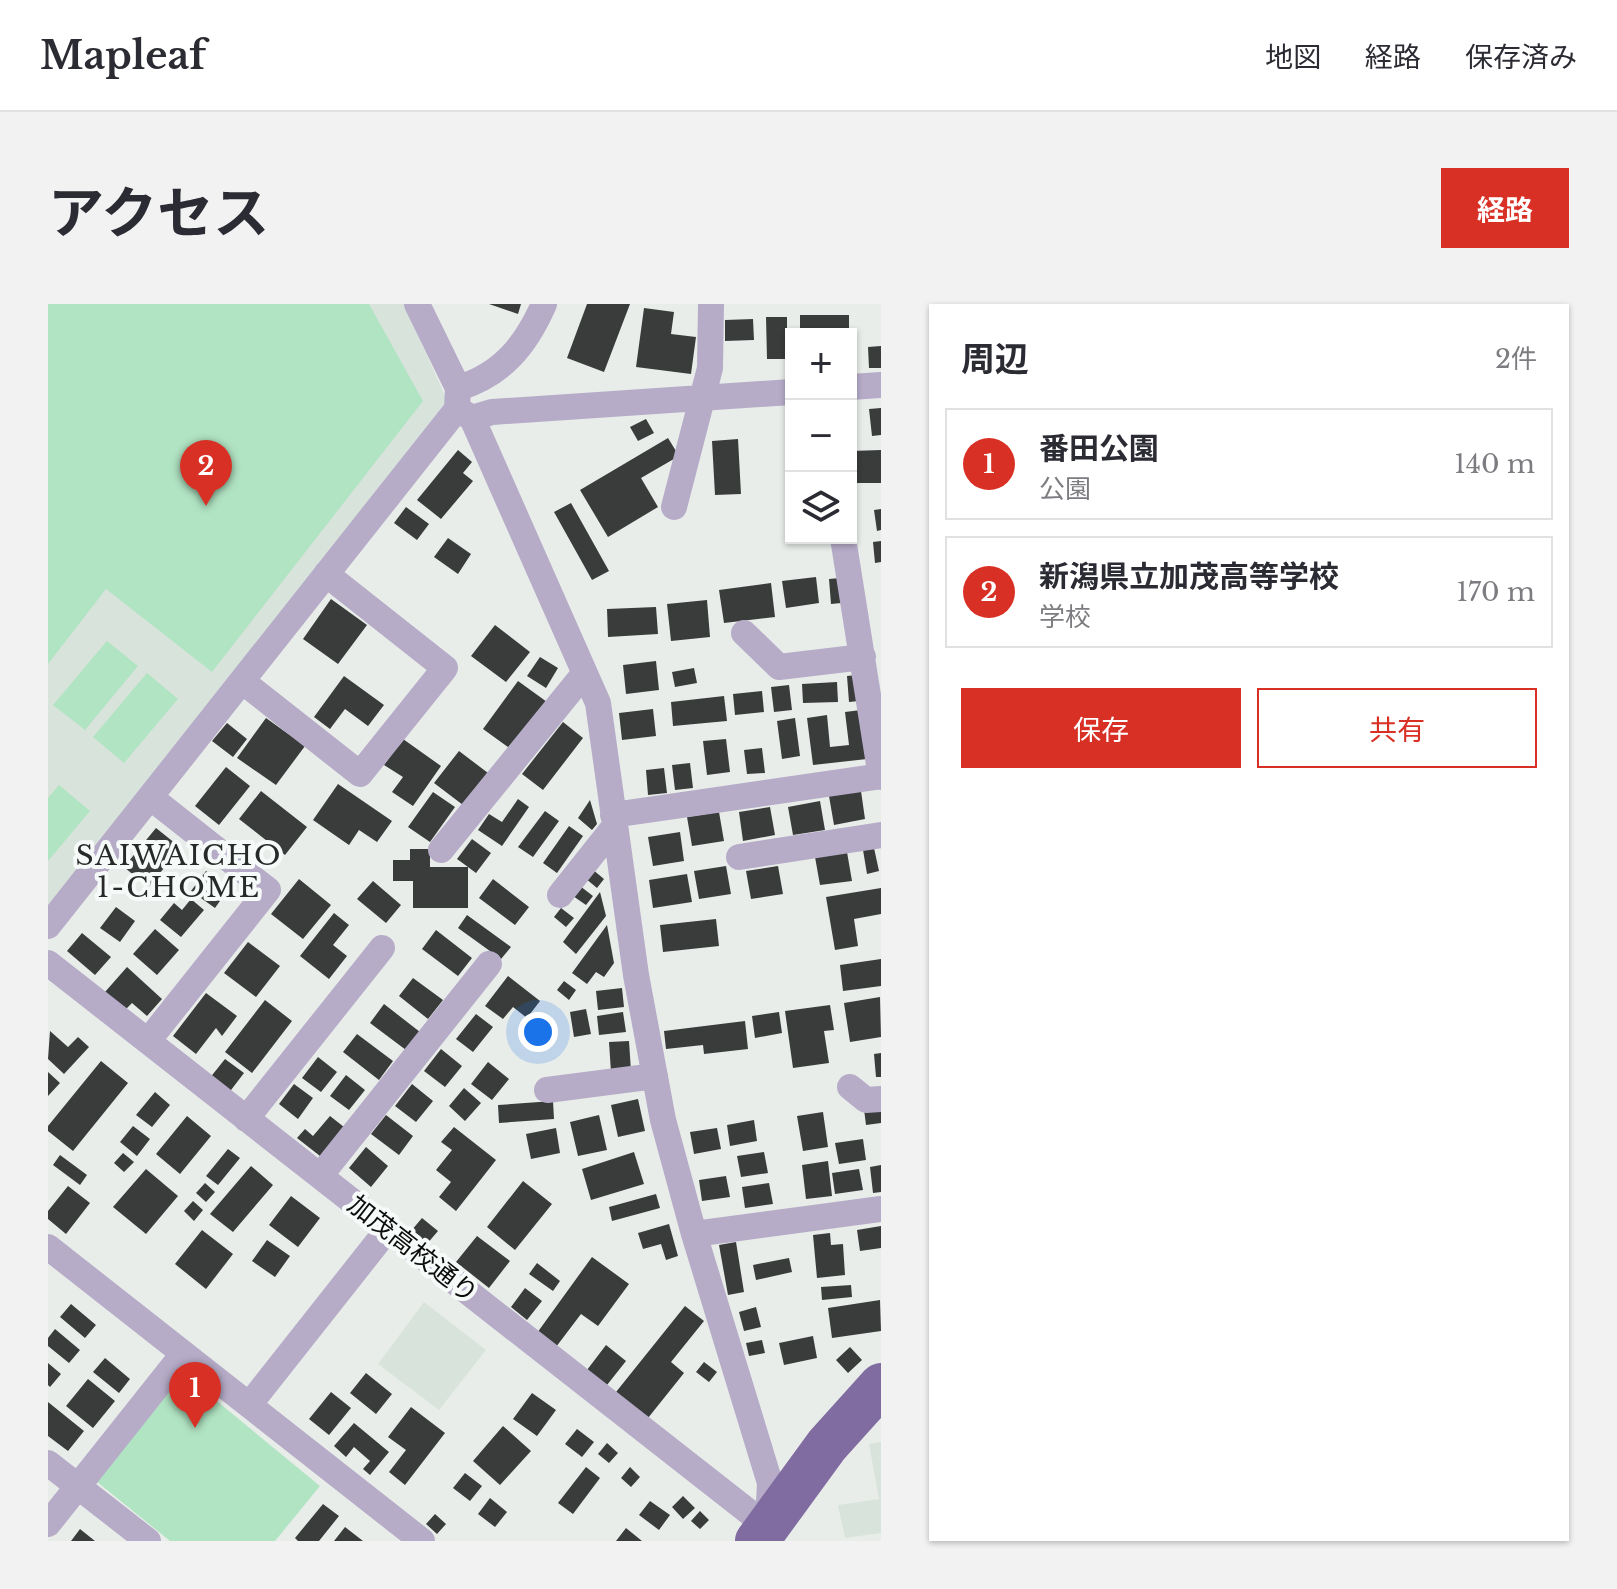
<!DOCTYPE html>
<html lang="ja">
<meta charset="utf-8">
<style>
body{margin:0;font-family:"Libre Baskerville","Noto Sans JP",serif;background:#f2f2f3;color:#2b2b33}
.controls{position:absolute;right:24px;top:24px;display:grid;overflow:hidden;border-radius:0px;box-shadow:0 2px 6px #0004}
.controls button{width:72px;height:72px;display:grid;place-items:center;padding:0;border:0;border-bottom:2px solid #e1e1e2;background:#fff;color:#2b2b33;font:40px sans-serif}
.you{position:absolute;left:490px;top:728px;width:28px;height:28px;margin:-20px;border:6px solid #fff;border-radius:50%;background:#1a73e8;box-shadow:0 0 0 12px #1a73e833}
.badge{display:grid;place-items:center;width:52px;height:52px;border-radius:50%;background:#d93025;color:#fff;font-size:26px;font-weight:700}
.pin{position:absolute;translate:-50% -66px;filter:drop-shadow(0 2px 4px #0008)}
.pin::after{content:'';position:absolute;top:42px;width:28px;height:24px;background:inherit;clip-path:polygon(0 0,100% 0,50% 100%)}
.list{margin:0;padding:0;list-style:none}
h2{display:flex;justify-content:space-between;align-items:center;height:104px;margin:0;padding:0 32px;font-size:34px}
h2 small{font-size:26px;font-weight:400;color:#7c7c81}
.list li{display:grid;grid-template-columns:52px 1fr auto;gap:24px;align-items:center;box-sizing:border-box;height:112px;margin:0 16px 16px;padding:0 16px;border:2px solid #e1e1e2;border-radius:0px}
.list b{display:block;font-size:30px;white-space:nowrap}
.list p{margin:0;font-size:26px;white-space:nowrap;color:#7c7c81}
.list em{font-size:26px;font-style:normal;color:#7c7c81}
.actions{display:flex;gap:16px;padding:24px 32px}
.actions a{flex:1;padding:18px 0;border:2px solid #d93025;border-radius:0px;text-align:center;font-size:28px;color:#d93025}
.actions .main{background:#d93025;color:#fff}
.icon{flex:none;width:44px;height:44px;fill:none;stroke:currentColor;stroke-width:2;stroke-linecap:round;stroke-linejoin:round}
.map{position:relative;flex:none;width:833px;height:1237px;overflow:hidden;border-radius:0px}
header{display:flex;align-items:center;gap:48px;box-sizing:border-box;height:112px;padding:0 40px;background:#fff;border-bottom:2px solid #e1e1e2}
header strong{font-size:38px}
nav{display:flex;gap:44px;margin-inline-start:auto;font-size:28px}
.intro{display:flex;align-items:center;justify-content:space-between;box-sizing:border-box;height:192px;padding:0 48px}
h1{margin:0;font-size:56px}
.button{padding:20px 36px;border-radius:0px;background:#d93025;color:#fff;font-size:28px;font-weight:700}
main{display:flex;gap:48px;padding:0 48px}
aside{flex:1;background:#fff;border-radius:0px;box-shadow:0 2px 6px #0004}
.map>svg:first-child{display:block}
.built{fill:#d8e3db}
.green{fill:#b1e4c3}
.building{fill:#393c3a}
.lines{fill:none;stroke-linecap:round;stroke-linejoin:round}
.minor{stroke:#b6acc8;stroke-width:26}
.trunk{stroke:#806ca1;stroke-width:44}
.labels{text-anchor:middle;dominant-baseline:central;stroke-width:8;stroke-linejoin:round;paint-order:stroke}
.street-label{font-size:26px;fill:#0b0c0b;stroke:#f6faf8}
.neighbourhood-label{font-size:28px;letter-spacing:2px;fill:#272a28;stroke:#f6faf8}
</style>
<header>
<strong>Mapleaf</strong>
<nav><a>地図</a><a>経路</a><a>保存済み</a></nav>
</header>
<div class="intro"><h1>アクセス</h1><a class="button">経路</a></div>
<main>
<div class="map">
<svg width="833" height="1237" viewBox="0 0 833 1237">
<rect width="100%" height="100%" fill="#e9edea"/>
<path class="built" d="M0,0H356L399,96L0,606Z
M376,998L438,1046L391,1106L330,1060Z
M833,1138V1229L797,1234L790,1201L831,1195L821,1140Z"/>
<path class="green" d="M0,0H321L375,97L164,368L58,285L0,360Z
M59,337L90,362L37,426L5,401Z
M99,369L130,395L76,459L45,433Z
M11,481L42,507L0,557V494Z
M136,1070L272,1182L227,1237H122L48,1177Z"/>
<path class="building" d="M441,0H473L470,10Z
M539,0H582L556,68L519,54Z
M596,4L626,8L623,30L648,33L643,70L588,63Z
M752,11H801V30H752Z
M718,13H739V55H719Z
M705,15L706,36L677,37V16Z
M833,42V64H821L820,43Z
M833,104V131L824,132L821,105Z
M598,115L606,129L590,137L582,123Z
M620,134L631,152L593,174L610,203L560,233L532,186Z
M690,135L693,190L667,191L664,137Z
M410,146L424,158L415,169L425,177L393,215L369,196Z
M833,146V179H803V147Z
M523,199L561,267L544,276L506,208Z
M358,203L381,220L369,236L346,219Z
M833,205V226L829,227L826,206Z
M400,234L423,250L410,270L386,253Z
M833,237V258L827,259L825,238Z
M768,273L771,299L738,304L734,277Z
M792,274L793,299L783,300L781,275Z
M723,279L727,313L676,319L671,286Z
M283,295L319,321L290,360L255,335Z
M659,296L662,333L623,337L619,300Z
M608,303L610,330L560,333L559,305Z
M447,321L482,348L458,378L423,352Z
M492,353L510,364L498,384L479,372Z
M608,357L611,386L578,390L575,361Z
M646,364L649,379L627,383L624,368Z
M809,371L811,397L801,398L799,372Z
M296,372L336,401L320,422L297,405L282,425L266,413Z
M470,377L499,398L464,446L435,425Z
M789,378L790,398L755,399L754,380Z
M741,381L744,406L726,408L723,383Z
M714,387L716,408L687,411L685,390Z
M676,392L679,417L625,422L623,398Z
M605,405L608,432L574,436L571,409Z
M813,406L819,455L765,461L759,414L779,411L782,443L801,441L797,408Z
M218,414L257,442L228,481L189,454Z
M747,414L752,452L734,455L729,417Z
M515,418L535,434L495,486L474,470Z
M179,419L199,435L185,453L164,437Z
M355,435L393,462L365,502L344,488L355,473L336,461Z
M678,435L682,468L659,471L655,437Z
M714,444L717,469L699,470L696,446Z
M411,447L440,469L415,501L386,479Z
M642,459L645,484L627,486L624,461Z
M178,463L202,482L171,521L147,502Z
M616,464L619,489L600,491L598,466Z
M290,480L344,517L329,538L311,526L301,541L265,516Z
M213,487L259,523L237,551L191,515Z
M813,487L817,515L786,521L781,492Z
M385,488L407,503L382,538L360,523Z
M470,495L481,503L454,542L430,526L441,510L454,518Z
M542,496L549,520L544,526L530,514Z
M772,497L777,526L745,531L740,503Z
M722,503L727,531L695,537L691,508Z
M497,507L511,517L485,553L470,543Z
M671,508L676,537L644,542L639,513Z
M521,522L535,532L509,569L495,559Z
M108,524L133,544L100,583L76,563Z
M632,528L636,557L605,562L600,533Z
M424,535L443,549L428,569L420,563V604H365V577H345V556H362V545H382V563H420L409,555Z
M826,544L831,567L819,570L815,546Z
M799,548L804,577L772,581L767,553Z
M678,562L683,590L651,595L646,567Z
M730,562L735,590L703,595L698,567Z
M544,565L556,575L549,584L537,574Z
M158,567L181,584L167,604L143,587Z
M639,570L644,598L605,604L601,576Z
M251,575L283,601L255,635L223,610Z
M445,575L481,603L467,621L431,594Z
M325,577L353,601L338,619L309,595Z
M532,582L545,592L538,601L525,592Z
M833,584V610L806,615L810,642L787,646L778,593Z
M552,588L558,612L528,650L515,638Z
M143,595L156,606L133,633L112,616L126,599L134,606Z
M68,603L87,617L72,638L52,624Z
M513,604L526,614L518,623L506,613Z
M286,609L301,621L285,641L299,652L281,675L252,652Z
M419,611L463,643L453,655L410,624Z
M668,615L671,642L615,648L612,621Z
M559,621L566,659L556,673L548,668L539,680L524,669Z
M107,625L131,646L109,671L85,650Z
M388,626L424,654L410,672L374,645Z
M34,629L63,653L47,671L19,647Z
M200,638L232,662L208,693L176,669Z
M833,655V682L795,687L792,661Z
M79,663L114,695L99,712L84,699L77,706L57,688Z
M460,672L492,697L479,714L465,703L455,715L437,702Z
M365,674L395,696L380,715L351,692Z
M516,677L528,686L521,696L509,686Z
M574,684L576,703L550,706L548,687Z
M158,689L189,712L174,732L168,724L148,750L125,732Z
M832,693L833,733L802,738L796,699Z
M217,696L244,717L204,769L177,748Z
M336,700L372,728L358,746L322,719Z
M782,701L786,726L776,727L781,759L745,764L737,707Z
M538,705L543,730L526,733L522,708Z
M575,708L578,728L551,731L549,712Z
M731,708L734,729L707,734L704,712Z
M428,710L445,723L425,748L408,735Z
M697,717L700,745L656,750L655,741L618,745L616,727Z
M2,727L20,743L30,733L41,743L16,770L0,755Z
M309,730L345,757L331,776L295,748Z
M581,737L583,767L563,768L561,738Z
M393,745L414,762L397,783L376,767Z
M833,749V773H828L826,750Z
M270,753L289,768L273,788L254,774Z
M177,755L196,769L180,790L161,775Z
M53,757L80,779L25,847L0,827V822Z
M440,758L461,775L444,796L423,780Z
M0,768L12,779L0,792Z
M298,771L317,786L301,806L282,792Z
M246,780L265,794L250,815L231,800Z
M364,780L385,797L368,818L347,802Z
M416,784L433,799L417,817L401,802Z
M107,788L122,801L104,823L88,811Z
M590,795L597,827L570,833L563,801Z
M505,797L506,815L451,819L450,801Z
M833,803V819L818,821L816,805Z
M775,808L780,843L755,847L749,812Z
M338,811L365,832L351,851L323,830Z
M551,811L559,846L530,852L522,818Z
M139,812L163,832L132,870L108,850Z
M282,812L296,823L272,852L249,834L257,825L265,832Z
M706,816L709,837L682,842L679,821Z
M85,822L102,835L89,852L72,838Z
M406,823L448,856L408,907L391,893L403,878L388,866L404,846L393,838Z
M508,824L512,849L483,855L478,830Z
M669,824L673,845L646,850L642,828Z
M815,835L818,856L791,860L787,839Z
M318,843L340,862L323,883L301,864Z
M180,845L192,854L170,881L158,872Z
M586,848L596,880L543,896L534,865Z
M716,848L720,869L693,873L689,852Z
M75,849L86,858L76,868L66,859Z
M12,851L39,871L32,881L5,861Z
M780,857L784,892L758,895L754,861Z
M833,861V888L825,889L822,863Z
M203,862L225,881L185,928L162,910Z
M98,865L130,892L98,930L65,903Z
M811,865L815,886L787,890L784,869Z
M678,872L682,893L654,897L651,876Z
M475,877L504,900L467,946L439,923Z
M157,879L167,888L158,898L148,889Z
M721,879L725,900L697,904L694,883Z
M20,882L42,899L18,930L0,915V907Z
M608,890L612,904L564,917L561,903Z
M243,892L272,914L250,943L221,921Z
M145,897L155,906L146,917L136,907Z
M374,914L390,927L378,941L363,927Z
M621,920L630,952L618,956L613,940L595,945L590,929Z
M833,922V944L812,947L809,926Z
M154,926L185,950L158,985L127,960Z
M782,929L783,941L795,940L797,971L769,974L765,931Z
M429,932L462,957L441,984L408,958Z
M219,936L242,952L227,973L204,957Z
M688,938L696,988L680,991L671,941Z
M544,953L581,980L550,1022L533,1010L508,1043L489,1029Z
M741,954L744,968L708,976L705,961Z
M489,959L512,977L505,987L481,970Z
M803,981L804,993L774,996L773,983Z
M477,984L494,997L479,1016L463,1003Z
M832,996L833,1027L784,1034L780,1004Z
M23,1000L48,1021L37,1034L12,1013Z
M637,1002L656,1017L623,1058L636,1069L600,1114L568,1088Z
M708,1003L713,1023L696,1027L691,1008Z
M7,1025L32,1046L21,1059L0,1042V1034Z
M765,1032L769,1054L736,1061L731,1039Z
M714,1036L717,1049L701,1052L698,1039Z
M558,1041L578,1057L559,1081L539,1066Z
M802,1043L814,1056L800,1069L788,1056Z
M57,1054L82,1075L71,1089L45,1068Z
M656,1058L669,1068L661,1078L648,1068Z
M0,1059L13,1070L2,1083L0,1081Z
M318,1069L344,1090L328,1110L302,1089Z
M40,1075L67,1097L45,1124L18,1102Z
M283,1088L303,1104L281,1131L261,1115Z
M484,1089L508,1106L489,1132L465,1115Z
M0,1098L36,1127L20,1147L0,1132Z
M363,1103L397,1129L357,1181L341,1168L358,1146L340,1133Z
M306,1119L341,1148L322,1171L315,1165L322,1157L306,1143L298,1153L286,1142Z
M455,1122L483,1147L452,1181L425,1157Z
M529,1125L546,1138L534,1153L517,1140Z
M559,1139L570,1149L561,1159L550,1150Z
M538,1163L552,1174L525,1210L510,1199Z
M582,1163L592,1173L583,1183L573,1174Z
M417,1169L434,1182L422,1197L405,1184Z
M635,1192L647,1204L635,1215L624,1203Z
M442,1194L459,1208L447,1223L430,1210Z
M602,1197L622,1211L611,1226L591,1211Z
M275,1200L291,1212L271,1237H250L247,1234Z
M652,1207L661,1216L652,1225L643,1217Z
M387,1210L398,1220L389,1230L378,1220Z
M297,1223L315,1237H286Z
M578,1224L594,1237H568Z
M32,1225L47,1237H23Z"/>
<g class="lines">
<path class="minor" d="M803,83L833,81
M410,84C454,71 478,41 496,0
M409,105L424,114L550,399L588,671L615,816L646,930L722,1179L720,1218
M424,114L444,108L743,88
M626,203L662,64L663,0
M795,234L833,473
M696,329L731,363L815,353
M194,377L312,470L397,364L278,270
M565,511L833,472
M393,546L536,370
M691,553L833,531
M512,591L566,523
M0,622L409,105L410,84L369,0
M0,659L720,1223
M100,737L220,586L102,493
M802,783L818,796L833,795
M499,786L607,772
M198,815L334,644
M272,872L441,660
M646,930L833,905
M0,943L374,1237
M201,1101L340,925
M0,1159L100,1237
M0,1220L135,1050"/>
<path class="trunk" d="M709,1237L779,1141L833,1081"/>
</g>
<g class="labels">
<g class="street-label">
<text transform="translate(365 945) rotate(38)">加茂高校通り</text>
</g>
<g class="neighbourhood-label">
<text x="131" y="551">SAIWAICHO<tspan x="131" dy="32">1-CHOME</tspan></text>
</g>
</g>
</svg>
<div class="controls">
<button>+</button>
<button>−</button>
<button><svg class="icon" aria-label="layers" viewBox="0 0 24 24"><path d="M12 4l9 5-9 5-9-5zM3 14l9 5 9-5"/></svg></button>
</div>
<div class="you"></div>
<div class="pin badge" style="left:147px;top:1124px">1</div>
<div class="pin badge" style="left:158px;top:202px">2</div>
</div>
<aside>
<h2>周辺<small>2件</small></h2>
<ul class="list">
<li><span class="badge">1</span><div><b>番田公園</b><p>公園</p></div><em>140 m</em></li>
<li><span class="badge">2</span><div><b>新潟県立加茂高等学校</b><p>学校</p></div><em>170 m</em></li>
</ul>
<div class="actions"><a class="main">保存</a><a>共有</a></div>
</aside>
</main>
